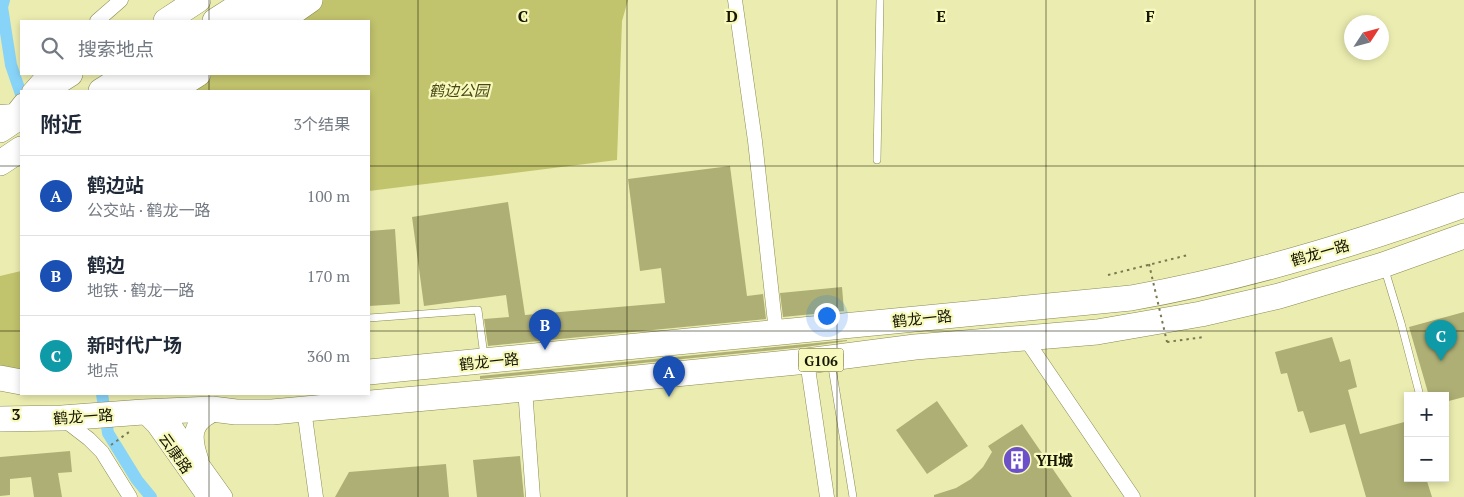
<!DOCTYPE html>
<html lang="zh">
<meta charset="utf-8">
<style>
body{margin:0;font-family:"PT Serif","Noto Sans SC",serif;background:#f6f6f7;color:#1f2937}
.controls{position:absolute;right:15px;bottom:15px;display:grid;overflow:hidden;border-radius:0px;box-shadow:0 2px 8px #0003}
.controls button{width:45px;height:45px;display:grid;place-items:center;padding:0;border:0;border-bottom:1px solid #e0e1e3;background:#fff;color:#1f2937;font:25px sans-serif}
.compass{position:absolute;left:1344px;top:15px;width:45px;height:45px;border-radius:50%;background:#fff;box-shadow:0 2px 8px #0003;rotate:54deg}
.you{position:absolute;left:826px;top:315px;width:18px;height:18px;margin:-12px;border:4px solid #fff;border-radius:50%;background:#1a73e8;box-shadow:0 0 0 8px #1a73e833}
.badge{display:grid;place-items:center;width:32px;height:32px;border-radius:50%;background:#6b50c9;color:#fff;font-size:16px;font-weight:700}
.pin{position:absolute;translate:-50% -41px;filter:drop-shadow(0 1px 2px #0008)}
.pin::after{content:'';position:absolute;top:26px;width:18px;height:15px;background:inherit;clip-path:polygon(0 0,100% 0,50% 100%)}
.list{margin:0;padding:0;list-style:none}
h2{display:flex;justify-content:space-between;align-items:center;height:65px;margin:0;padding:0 20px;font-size:21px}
h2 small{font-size:16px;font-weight:400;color:#747a83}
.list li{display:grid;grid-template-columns:32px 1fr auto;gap:15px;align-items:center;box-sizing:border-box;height:80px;padding:0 20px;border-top:1px solid #e0e1e3}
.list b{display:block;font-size:19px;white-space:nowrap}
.list p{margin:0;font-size:16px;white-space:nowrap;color:#747a83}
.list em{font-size:16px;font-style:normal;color:#747a83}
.icon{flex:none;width:28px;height:28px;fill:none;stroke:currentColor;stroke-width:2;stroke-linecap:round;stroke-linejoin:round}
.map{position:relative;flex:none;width:1464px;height:497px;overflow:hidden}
.search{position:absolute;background:#fff;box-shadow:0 2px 8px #0003;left:20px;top:20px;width:350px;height:55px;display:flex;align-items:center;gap:12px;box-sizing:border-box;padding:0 18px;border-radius:0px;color:#747a83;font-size:19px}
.panel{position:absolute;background:#fff;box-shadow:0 2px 8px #0003;left:20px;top:90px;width:350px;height:305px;border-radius:0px}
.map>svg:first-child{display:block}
.green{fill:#c2c36d}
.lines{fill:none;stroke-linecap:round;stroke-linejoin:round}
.canal{stroke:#88d4f8;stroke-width:12}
.building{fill:#aeaf75}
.lane-casing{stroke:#8a8a52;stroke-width:8}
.street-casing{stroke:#8a8a52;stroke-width:15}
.secondary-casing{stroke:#8a8a52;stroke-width:20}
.highway-casing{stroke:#8a8a52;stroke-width:26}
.path{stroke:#787851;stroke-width:2;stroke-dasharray:2.5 4;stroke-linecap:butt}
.lane{stroke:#fff;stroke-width:7}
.street{stroke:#fff;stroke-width:14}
.secondary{stroke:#fff;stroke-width:19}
.highway{stroke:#fff;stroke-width:25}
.path-bridge{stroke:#787851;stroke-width:2;stroke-dasharray:2.5 4;stroke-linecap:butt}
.grid{fill:none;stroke:#161601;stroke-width:1;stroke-opacity:0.55}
.labels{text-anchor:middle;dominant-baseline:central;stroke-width:4.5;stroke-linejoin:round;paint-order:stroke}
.shield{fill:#f8fabd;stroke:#5a5a39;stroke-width:1}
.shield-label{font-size:14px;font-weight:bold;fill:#161601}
.park-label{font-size:15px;font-style:italic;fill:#494814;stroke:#f8fabd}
.street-label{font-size:15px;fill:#161601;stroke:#f8fabd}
.poi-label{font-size:15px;font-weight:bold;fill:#161601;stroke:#f8fabd;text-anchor:start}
.grid-label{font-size:16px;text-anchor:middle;font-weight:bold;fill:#161601;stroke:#f8fabd;stroke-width:4.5;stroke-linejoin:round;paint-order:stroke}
</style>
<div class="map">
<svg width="1464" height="497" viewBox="0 0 1464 497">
<rect width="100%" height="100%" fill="#ebedb0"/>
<path class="green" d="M323,0H628L622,21L617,160L369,191V91H151L181,74H369V21H294Z
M21,271V387L0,389V276Z"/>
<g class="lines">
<path class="canal" d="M4,0L2,7L11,65L21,94
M102,394L108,433L137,480L151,497"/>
</g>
<path class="building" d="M730,166L747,296L763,294L766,319L488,346L484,319L509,317L506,295L424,306L412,217L508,202L525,315L665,303L661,268L640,271L628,179Z
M395,229L400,304L369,306V231Z
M842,287L844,311L783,317L780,293Z
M1464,312V397L1445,402V396H1429L1409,327Z
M1332,337L1340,362L1350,359L1357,387L1348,390L1360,434L1408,421V478H1426L1432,497H1366L1345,424L1310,433L1303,411L1298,412L1287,373L1281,374L1275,352Z
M847,340V341L805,347L480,379V376Z
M937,401L968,446L927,474L896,430Z
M1022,424L1072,497H934V495L956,488L971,479L983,467L992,452L988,446Z
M70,451L72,472L58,473L62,497H34L31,477L10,479V495L0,496V457Z
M520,456L524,497H477L473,460Z
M446,464L449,497H335L349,472Z"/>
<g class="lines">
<defs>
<path id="lane" d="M877,160L880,0
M1385,270L1401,323L1420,396
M369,318L478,310L484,356
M831,361L853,497"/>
<path id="street" d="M735,0L755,141L776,332
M97,21L121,0
M29,91L44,74
M0,112L13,111L21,101
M1025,338L1133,497
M807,361L827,497
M525,389L533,497
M304,409L316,497
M63,419L89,439L102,452L130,497"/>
<path id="secondary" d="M165,411L175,430L223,497
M143,412L156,425L207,497
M199,460C190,434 192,421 218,410"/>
<path id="highway" d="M166,21L198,0
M215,21L248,0
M248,21L278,0
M280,21L310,0
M43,91L70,74
M101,91L128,74
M131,91L163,74
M171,91L198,74
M0,130L21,116
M0,163L21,149
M369,372L1131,298C1245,278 1356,244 1464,205
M0,378L21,382
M0,419L62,418L143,412L212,409L236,412H272L525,389L807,361L915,347L1097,332L1201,314L1279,296L1383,265L1464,236"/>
</defs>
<use href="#lane" class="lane-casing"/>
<use href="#street" class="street-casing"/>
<use href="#secondary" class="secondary-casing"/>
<use href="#highway" class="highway-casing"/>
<path class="path" d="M1108,275L1188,255
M1167,342L1204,337
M111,445L129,432"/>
<use href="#lane" class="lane"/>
<use href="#street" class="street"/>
<use href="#secondary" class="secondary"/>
<use href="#highway" class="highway"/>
<path class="path-bridge" d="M1149,264L1167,342"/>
</g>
<path class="grid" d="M209,0V21M418,0V497M627,0V497M837,0V497M1046,0V497M1255,0V497M209,74V91M0,166H21M369,166H1464M0,331H21M369,331H1464M209,394V497"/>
<defs>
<symbol id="building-disc" viewBox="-11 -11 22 22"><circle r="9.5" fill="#6b50c9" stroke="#f8fabd"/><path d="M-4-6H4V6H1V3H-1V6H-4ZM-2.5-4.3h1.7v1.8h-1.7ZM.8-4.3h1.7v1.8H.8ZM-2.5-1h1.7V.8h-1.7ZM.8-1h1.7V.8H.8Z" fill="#fff"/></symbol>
</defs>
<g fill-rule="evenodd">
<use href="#building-disc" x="1001" y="444" width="32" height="32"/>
</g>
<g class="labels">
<rect class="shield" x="798.5" y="348.5" width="45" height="23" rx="4"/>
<g class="shield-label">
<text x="821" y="360">G106</text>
</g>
<g class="park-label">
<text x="459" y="90">鹤边公园</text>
</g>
<g class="street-label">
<text transform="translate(1320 252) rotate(-16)">鹤龙一路</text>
<text transform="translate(922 318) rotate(-6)">鹤龙一路</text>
<text transform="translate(489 361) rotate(-6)">鹤龙一路</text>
<text transform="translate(83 416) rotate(-4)">鹤龙一路</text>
<text transform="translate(176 453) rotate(55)">云康路</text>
</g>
<g class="poi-label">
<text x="1036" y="460">YH城</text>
</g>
</g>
<g class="grid-label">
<text x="523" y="22">C</text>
<text x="732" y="22">D</text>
<text x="941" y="22">E</text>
<text x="1150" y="22">F</text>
<text x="16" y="420">3</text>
</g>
</svg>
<div class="controls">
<button>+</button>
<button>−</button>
</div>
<svg class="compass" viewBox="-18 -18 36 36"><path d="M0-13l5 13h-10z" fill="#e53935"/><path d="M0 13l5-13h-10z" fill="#747a83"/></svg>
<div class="you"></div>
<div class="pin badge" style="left:669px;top:397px;background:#1a4fb4">A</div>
<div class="pin badge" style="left:545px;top:350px;background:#1a4fb4">B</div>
<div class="pin badge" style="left:1441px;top:361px;background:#0f9aa8">C</div>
<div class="search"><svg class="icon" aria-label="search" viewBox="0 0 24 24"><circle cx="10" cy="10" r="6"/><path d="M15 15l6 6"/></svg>搜索地点</div>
<section class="panel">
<h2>附近<small>3个结果</small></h2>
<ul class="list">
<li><span class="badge" style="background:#1a4fb4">A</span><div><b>鹤边站</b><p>公交站 · 鹤龙一路</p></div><em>100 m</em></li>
<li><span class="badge" style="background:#1a4fb4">B</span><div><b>鹤边</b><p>地铁 · 鹤龙一路</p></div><em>170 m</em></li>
<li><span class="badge" style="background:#0f9aa8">C</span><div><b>新时代广场</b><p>地点</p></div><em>360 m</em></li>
</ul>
</section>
</div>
